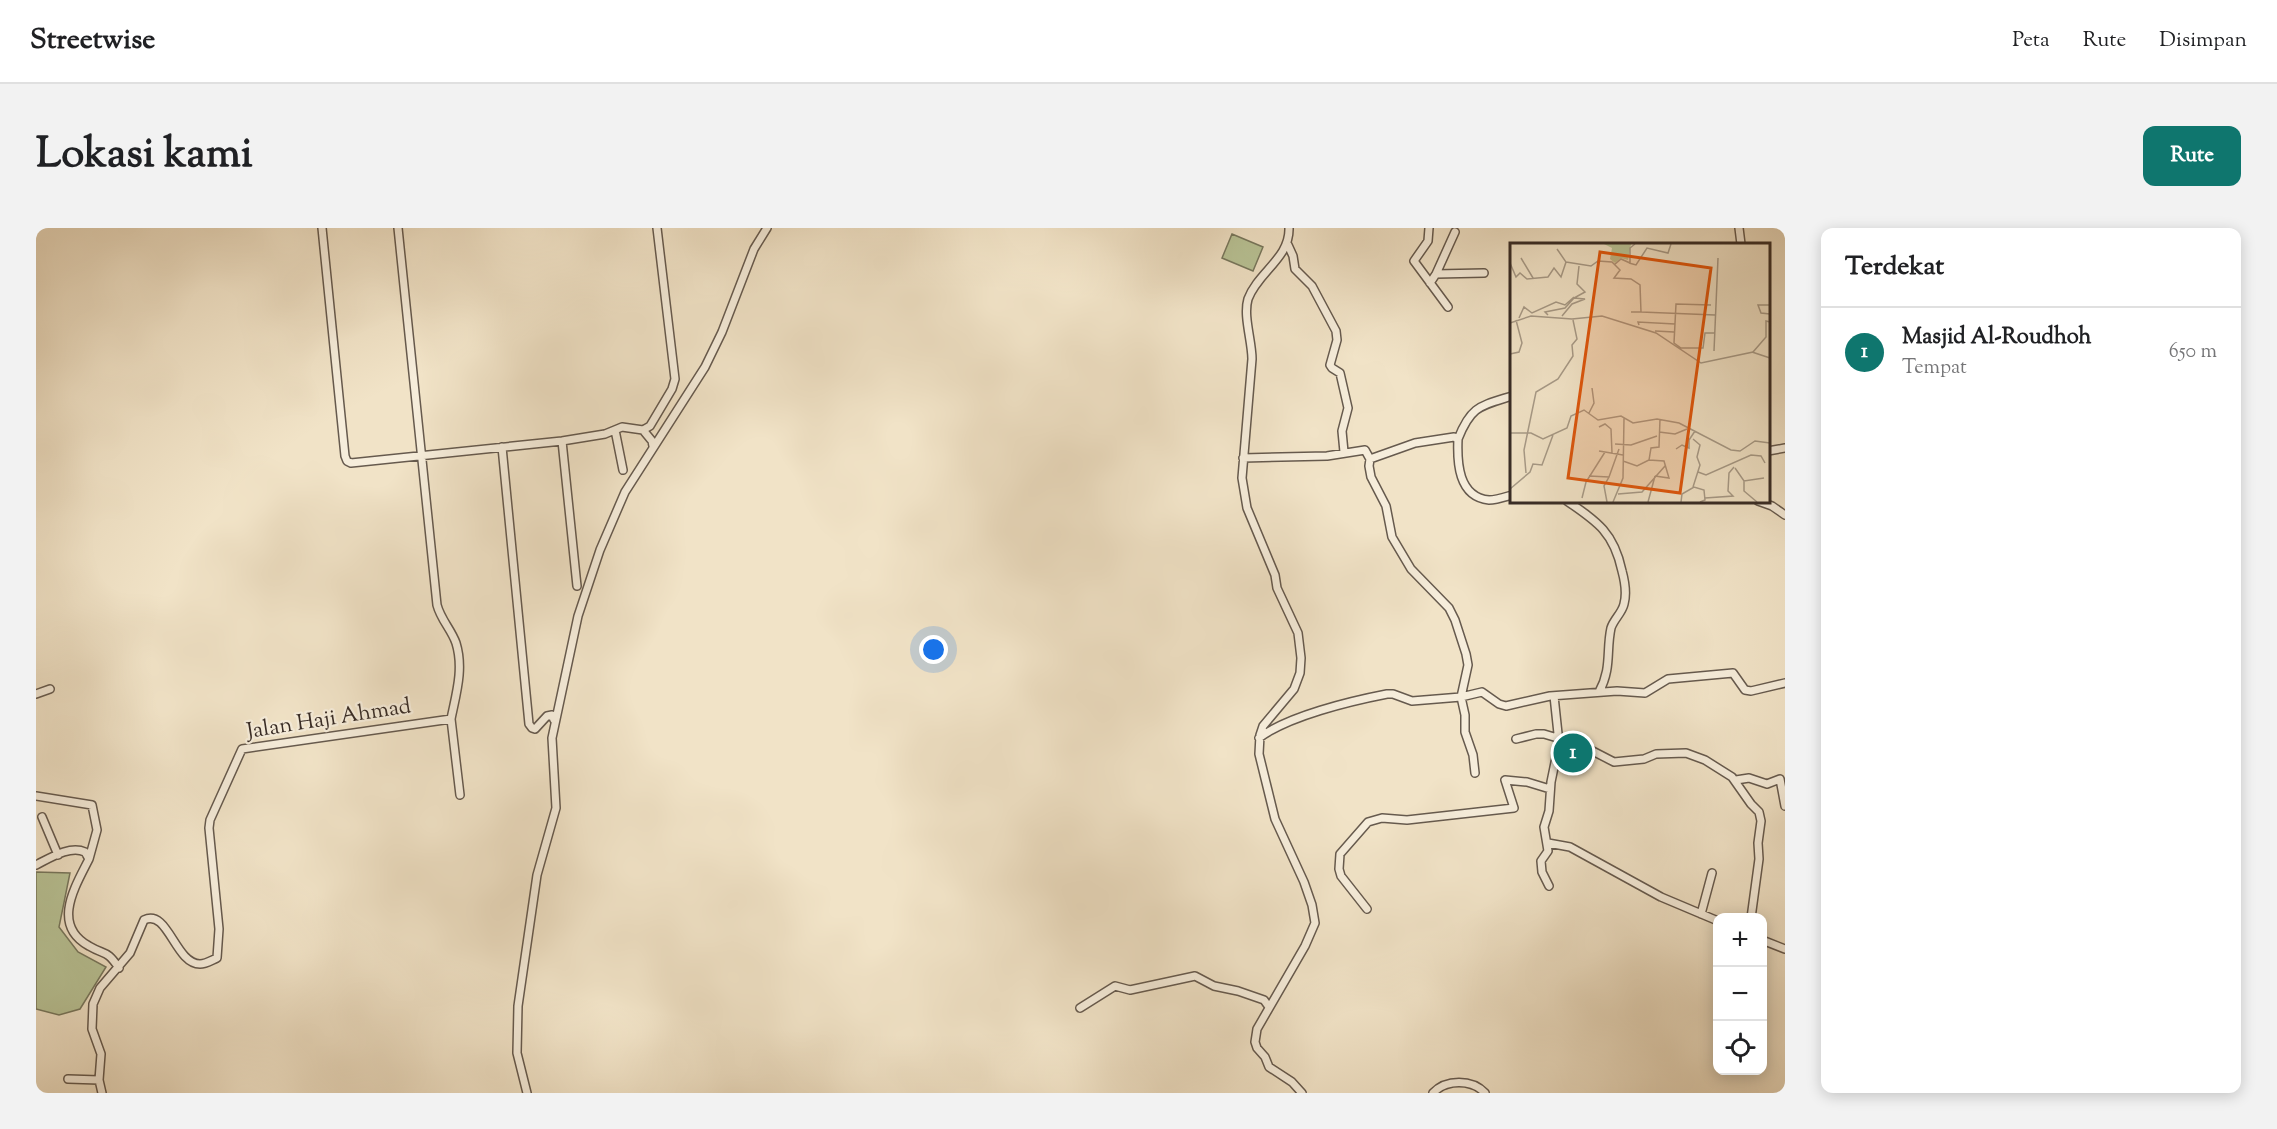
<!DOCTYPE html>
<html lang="id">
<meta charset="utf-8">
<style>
body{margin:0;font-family:"Sorts Mill Goudy",serif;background:#f2f2f2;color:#202124}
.controls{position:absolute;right:18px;bottom:18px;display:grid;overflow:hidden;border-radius:12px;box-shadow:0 3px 15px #0003}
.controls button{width:54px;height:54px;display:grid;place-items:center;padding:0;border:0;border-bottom:2px solid #e0e0e0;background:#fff;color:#202124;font:30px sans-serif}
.you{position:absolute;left:898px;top:422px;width:21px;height:21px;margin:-15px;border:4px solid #fff;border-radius:50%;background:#1a73e8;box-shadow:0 0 0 9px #1a73e833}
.badge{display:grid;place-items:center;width:39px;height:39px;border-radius:50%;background:#0f766e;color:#fff;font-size:20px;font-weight:700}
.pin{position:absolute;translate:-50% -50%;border:3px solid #fff;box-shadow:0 2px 6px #0006}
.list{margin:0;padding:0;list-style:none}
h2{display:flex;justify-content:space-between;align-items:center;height:78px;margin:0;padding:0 24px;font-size:26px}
h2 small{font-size:20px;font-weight:400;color:#757577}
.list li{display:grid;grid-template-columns:39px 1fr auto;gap:18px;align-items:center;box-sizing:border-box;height:90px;padding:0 24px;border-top:2px solid #e0e0e0}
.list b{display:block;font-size:22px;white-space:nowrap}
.list p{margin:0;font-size:20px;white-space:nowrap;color:#757577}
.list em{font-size:20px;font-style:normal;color:#757577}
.icon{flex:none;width:33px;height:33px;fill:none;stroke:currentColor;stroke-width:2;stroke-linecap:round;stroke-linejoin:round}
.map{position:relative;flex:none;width:1749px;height:865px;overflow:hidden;border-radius:12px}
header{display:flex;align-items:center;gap:36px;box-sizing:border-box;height:84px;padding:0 30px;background:#fff;border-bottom:2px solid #e0e0e0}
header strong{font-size:28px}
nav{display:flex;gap:33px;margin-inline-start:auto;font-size:21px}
.intro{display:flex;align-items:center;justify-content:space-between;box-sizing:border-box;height:144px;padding:0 36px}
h1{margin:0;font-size:42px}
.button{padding:15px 27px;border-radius:12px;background:#0f766e;color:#fff;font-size:21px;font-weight:700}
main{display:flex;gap:36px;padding:0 36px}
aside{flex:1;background:#fff;border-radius:12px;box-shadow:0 3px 15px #0003}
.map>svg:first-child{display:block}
.green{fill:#b9c497;stroke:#78785e;stroke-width:1.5}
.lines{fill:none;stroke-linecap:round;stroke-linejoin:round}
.minor-casing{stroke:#665a4e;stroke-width:10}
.minor{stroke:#f6eddb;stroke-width:7}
.labels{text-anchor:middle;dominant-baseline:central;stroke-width:4.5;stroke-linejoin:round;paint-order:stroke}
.street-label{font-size:22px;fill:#382c26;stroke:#f6eddb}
.inset-road{fill:none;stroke:#a79a87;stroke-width:1.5}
.view{fill:#df570d;fill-opacity:0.15;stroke:#df570d;stroke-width:3}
.inset-edge{fill:none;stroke:#382c26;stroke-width:3}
</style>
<header>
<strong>Streetwise</strong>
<nav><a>Peta</a><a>Rute</a><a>Disimpan</a></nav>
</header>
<div class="intro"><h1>Lokasi kami</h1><a class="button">Rute</a></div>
<main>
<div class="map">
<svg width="1749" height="865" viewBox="0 0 1749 865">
<rect width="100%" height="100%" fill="#f1e3c7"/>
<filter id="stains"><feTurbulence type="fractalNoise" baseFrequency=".00333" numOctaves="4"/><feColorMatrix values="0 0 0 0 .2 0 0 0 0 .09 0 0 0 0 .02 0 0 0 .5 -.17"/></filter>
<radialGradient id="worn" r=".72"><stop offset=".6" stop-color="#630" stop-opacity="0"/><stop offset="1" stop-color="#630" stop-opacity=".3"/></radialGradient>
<path class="green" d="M1196,6L1227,19L1217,43L1186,30Z
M0,644L34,645L23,699L42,724L70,739L44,781L23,787L0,781Z"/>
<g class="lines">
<defs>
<path id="minor" d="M286,0L309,228L311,233L315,235L526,213L569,206L586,199L607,202L614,198L636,161L639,151L621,0
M362,0L401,377C405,392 415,401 420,415C428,441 420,466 415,491
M1253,0C1254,30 1222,44 1212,71C1207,88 1216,113 1216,131L1206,250L1211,280L1239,347L1241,360L1262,405L1265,430L1264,445L1258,461L1227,498L1224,507L1223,526L1239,591L1268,654L1276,677L1279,695L1269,718L1221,801L1219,814L1221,820L1229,829L1233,839L1256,854L1266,865
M1393,0L1392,13L1378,33L1412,79
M1703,0L1705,16
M1252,17L1257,28L1259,41L1276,58L1300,103L1301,112L1294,137L1296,140L1304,145L1312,180L1306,203L1308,224
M1400,46L1448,45
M1394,55L1400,46L1419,4
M579,202L587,242
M607,202L616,213L617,218
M1422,211C1435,178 1444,178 1476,168
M526,213L541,358
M466,219L493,496L496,500L499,501L511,488L516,487L518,492
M1732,223L1749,220
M1207,230L1291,228L1329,222L1334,231L1379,215L1418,209L1422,211C1421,234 1422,269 1453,272C1460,272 1469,269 1476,267
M1334,231L1333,238L1335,249L1350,278L1356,309L1375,341L1413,380L1419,392L1430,426L1432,437L1425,469L1429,487V504L1437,527L1439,545
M1531,273C1562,294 1578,305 1586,343C1589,354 1591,365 1588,376C1586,385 1578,391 1575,400C1570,423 1576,440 1563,464
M1722,273L1736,278L1749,287
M0,466L14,461
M1223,510C1252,488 1315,473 1351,466H1357L1376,473L1425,469L1446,464L1463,476L1470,478L1514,468L1581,463L1609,465L1632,451L1697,445L1709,462L1715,463L1749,455
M1480,511L1500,506H1508L1545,517L1578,534L1608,531L1620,526L1650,525L1669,532L1696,549L1715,576L1723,584L1725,593L1722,615L1723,631L1715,690
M1700,552L1713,550L1731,556L1744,551L1749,578
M0,568L56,577L61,602L53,631
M6,589L22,627
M1512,615L1534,619L1625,669L1682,693
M0,637C14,630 34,617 49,624L53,631C39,659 15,697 53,718C70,728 70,721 83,740
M1513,658L1506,644L1505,633L1512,623L1508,599L1513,583L1515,554L1523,515L1518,468
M1331,681L1305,648L1303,641L1304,626L1332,594L1346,590L1371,592L1478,580L1469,552L1491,554L1514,561
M1665,686L1676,645
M1726,712L1749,721
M1044,780L1079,758L1094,762L1159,748L1178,758L1202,763L1228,772L1233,779
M32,851L63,852
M66,865L63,852L65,826L56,801L57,776L64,760L94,725L108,692C132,680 139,736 164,736C170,736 176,732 181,730L183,701L173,600L174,592L206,521L415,491L424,567
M491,865L481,825L482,778L501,647L520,580L516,510L542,388L564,322L589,264L669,139L686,104L718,21L731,0
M1397,865C1410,851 1436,851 1449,865"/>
</defs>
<use href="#minor" class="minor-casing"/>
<use href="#minor" class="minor"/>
</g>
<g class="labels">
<g class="street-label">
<text transform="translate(293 492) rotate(-9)">Jalan Haji Ahmad</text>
</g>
</g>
<g transform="translate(1474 15)">
<rect width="260" height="260" fill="#f1e3c7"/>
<path d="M94,1H121L118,17L111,15L105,20L100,16L102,5Z" fill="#b9c497"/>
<path class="inset-road" d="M11,15L23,35M56,19L81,23L88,18L102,19L110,27L104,35L121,36L130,42L131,69H121M0,20L6,34L10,30L17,36L38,34L44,25L51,34L56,19L47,6M119,20L126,22L137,5L158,10L161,1M104,22L111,16L120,20V5L125,1M201,62L166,61L164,100L171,105H193L195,90H205M260,62H248L251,70L260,71M131,69L205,72M38,72L35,69L55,65L64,55M52,73L62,61L75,56L64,55L75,49L67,41L69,23M9,75L14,64L22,70L46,59L55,62L64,54M0,80L21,73L62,76L92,73L146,90L191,120L243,109L256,94V78L260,79M129,82L128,79L165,81M145,88L164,89M204,108L208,15M242,109L260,115M0,111L9,109L12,100L6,77M79,170L84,160L82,145M89,184L95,181L101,186L102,210M149,189L165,191L177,186M0,190H21L33,196L57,185L61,173L74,167L88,177L111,173L123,180L147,176L169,180L221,207L230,208L245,198L260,200M105,201L121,202L147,193M166,206L172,202L179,205V197L185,188M89,208L113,212M139,217L154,218L159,235L145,233M113,218L127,223L139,217L141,205L149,204L150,176M225,225L234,238L254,235M188,229L196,232L241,212L251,213L255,220M16,230L14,207L26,149L48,136L63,113L62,102L67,96L63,77M79,233L99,234L109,206M234,238V248L247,259M183,244L190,222L187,214L190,202L183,196M0,246L20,229L23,221L32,222L43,192M108,251L132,249L155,223M72,255L76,239L95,209M195,255L223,253L218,248L219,230L224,224M97,259L94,243L99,234M103,259L113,235L114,175M138,259L145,233M171,259L172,251L184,244L194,247L195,257L190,259"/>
<path class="view" d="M90,9L201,25L170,250L58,235Z"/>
<rect width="260" height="260" class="inset-edge"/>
</g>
<rect width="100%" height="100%" filter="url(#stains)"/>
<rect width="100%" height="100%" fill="url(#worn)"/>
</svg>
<div class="controls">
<button>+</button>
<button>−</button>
<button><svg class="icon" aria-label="locate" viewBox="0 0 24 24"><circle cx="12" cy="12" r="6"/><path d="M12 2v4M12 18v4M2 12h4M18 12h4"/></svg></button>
</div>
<div class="you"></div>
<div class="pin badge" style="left:1537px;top:525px">1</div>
</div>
<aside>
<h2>Terdekat<small></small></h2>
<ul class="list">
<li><span class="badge">1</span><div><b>Masjid Al-Roudhoh</b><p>Tempat</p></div><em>650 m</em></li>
</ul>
</aside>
</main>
